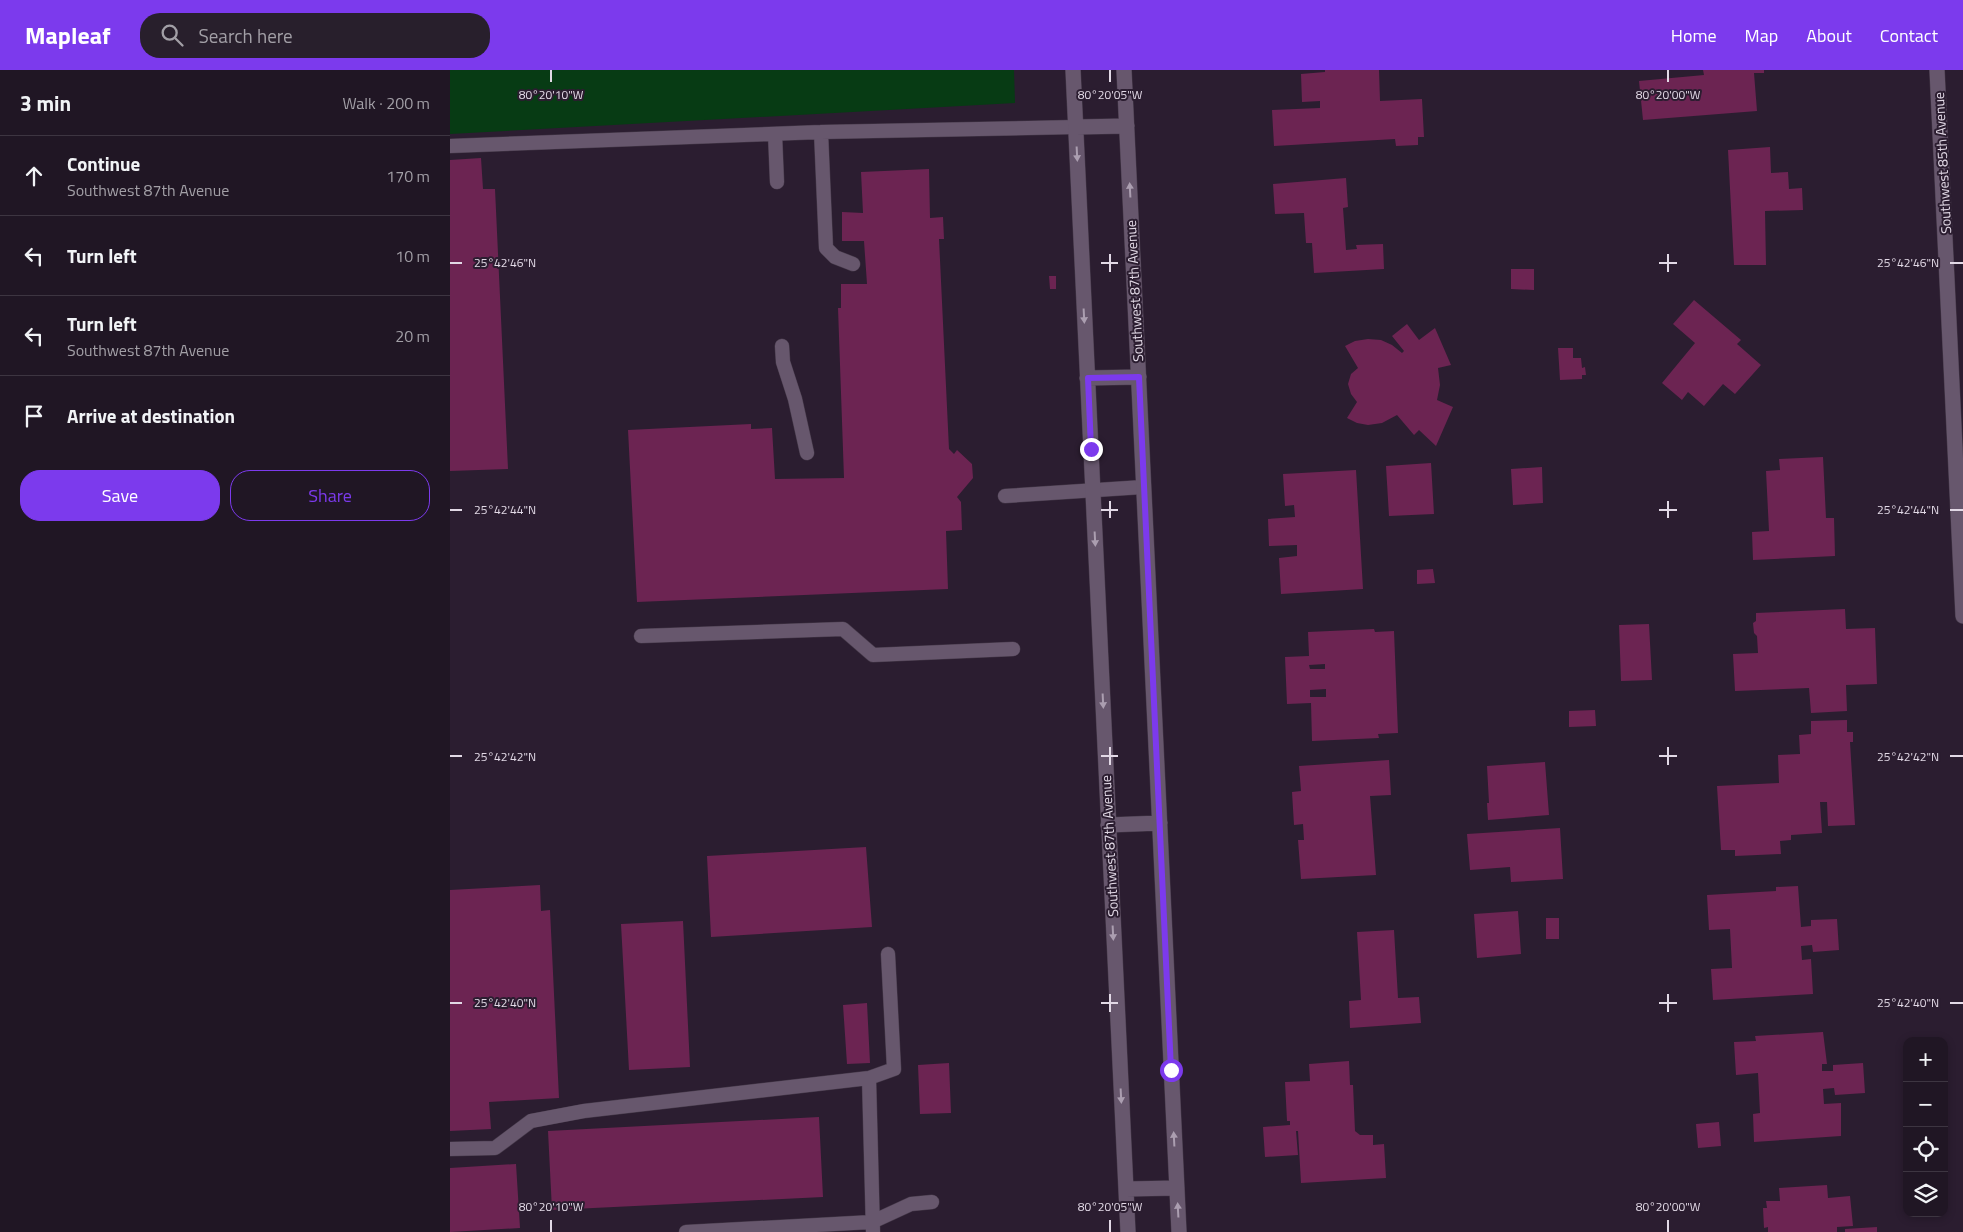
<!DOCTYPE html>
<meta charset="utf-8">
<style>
body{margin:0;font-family:"Titillium Web",sans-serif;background:#281f2c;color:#f1f3f6}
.controls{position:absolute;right:15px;bottom:15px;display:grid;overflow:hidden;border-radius:10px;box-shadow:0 2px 8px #0003}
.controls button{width:45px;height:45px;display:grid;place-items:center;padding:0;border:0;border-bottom:1px solid #3d3541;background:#201624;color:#f1f3f6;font:25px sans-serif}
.stop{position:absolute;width:15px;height:15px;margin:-11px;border:4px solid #7c3aed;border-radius:50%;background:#fff}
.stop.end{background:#7c3aed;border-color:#fff;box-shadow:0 1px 5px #0008}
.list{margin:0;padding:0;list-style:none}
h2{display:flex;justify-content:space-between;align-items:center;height:65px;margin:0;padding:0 20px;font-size:21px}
h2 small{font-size:16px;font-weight:400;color:#a29fa6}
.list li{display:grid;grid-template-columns:32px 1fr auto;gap:15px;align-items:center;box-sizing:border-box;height:80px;padding:0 20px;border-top:1px solid #3d3541}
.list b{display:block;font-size:19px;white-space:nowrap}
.list p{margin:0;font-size:16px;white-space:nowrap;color:#a29fa6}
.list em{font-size:16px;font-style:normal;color:#a29fa6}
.actions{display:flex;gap:10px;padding:15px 20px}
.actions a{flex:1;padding:11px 0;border:1px solid #7c3aed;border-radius:20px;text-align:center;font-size:18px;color:#7c3aed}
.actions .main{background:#7c3aed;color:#fff}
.icon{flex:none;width:28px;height:28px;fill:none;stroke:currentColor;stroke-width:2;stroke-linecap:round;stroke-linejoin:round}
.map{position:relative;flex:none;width:1513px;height:1162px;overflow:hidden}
header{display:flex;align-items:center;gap:30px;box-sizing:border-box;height:70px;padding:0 25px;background:#7c3aed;color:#fff}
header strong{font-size:24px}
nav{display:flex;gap:28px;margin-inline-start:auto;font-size:18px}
.search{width:350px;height:45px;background:#281f2c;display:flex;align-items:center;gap:12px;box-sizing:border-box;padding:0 18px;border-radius:20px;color:#a29fa6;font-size:19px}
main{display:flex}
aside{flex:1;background:#201624}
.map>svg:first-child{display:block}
.green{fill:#073b14}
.building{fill:#6c2452;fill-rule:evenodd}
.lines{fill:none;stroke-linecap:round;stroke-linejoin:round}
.service-casing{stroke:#453949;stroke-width:15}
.minor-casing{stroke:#453949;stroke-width:16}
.secondary-casing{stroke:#453949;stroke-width:16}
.service{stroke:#67576d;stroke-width:14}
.minor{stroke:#67576d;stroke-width:15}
.secondary{stroke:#67576d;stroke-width:15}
.oneway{fill:#ab9eb0}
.route{stroke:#7c3aed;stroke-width:6}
.ticks{fill:none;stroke:#e2d9e6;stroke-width:2}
.labels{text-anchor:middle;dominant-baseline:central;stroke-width:4;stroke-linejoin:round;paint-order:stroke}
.street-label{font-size:14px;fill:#e2d9e6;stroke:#2b1d30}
.ticks-label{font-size:12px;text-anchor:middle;fill:#e2d9e6;stroke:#2b1d30;stroke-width:4;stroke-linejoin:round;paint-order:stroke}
</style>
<header>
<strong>Mapleaf</strong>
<div class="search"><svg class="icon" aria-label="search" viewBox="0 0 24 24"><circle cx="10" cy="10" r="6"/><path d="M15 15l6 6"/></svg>Search here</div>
<nav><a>Home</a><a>Map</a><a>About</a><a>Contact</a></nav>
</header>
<main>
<aside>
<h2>3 min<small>Walk · 200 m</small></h2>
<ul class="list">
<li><svg class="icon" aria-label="ahead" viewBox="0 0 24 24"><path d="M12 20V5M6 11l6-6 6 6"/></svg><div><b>Continue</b><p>Southwest 87th Avenue</p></div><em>170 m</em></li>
<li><svg class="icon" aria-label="left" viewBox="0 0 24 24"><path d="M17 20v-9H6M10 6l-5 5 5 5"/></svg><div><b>Turn left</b></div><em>10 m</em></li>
<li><svg class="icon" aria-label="left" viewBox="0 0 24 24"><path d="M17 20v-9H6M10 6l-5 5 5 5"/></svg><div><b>Turn left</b><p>Southwest 87th Avenue</p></div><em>20 m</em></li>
<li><svg class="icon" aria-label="arrive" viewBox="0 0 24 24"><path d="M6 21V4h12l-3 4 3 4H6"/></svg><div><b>Arrive at destination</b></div></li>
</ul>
<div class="actions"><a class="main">Save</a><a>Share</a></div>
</aside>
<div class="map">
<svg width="1513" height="1162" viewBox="0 0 1513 1162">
<rect width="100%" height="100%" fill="#2b1d30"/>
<path class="green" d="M0,0H564L565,33L0,64Z"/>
<path class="building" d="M875,0H929L930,31L972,29L974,67H968V75L946,76L945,69L824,76L822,40L870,38V31L852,32L851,4L875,2Z
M1253,0H1314V3H1304L1307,41L1193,50L1189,11L1254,5Z
M1320,77L1321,103L1338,102L1339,119L1352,118L1353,140L1315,141L1316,195H1284L1278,80Z
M31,88L33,119H45L58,399L0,401V90Z
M479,99L480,148L493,147L494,169H489L499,379L504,384L507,380L522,394L523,408L507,427L511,432L512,460L496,461L498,519L187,532L178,360L301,354V359L322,358L325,409L394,408L388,238H391V214H417L414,171H392V142L413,143L411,102Z
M896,108L898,137L893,138L896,180L907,179L906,175L933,174L934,199L864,203L862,173H856L854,143L825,144L823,114Z
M1061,199H1084V220L1061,219Z
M599,206H606V219H600Z
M1244,230L1291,270L1287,274L1311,295L1285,324L1273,314L1254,336L1238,322L1232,330L1212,313L1245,273L1223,254Z
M957,254L969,270L985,258L1001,295L988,298L990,315L987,330L1003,337L986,376L969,360L964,365L947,345L932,353L918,355L907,353L897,348L907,332L901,324L898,314L901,304L908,298L895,276L905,271L918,269L931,270L942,275L952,283L954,281L942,266Z
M1108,278H1123V288H1131L1132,298L1135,297L1136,305H1132V309L1110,310Z
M1373,387L1376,448H1384L1385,486L1303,490L1302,462L1319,461L1316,401L1330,400L1329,389Z
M981,393L984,444L939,446L936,396Z
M1092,397L1093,433L1063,435L1061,399Z
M906,400L913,519L831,524L829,488L847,486V475L819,476L818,449L845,447L844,435L835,436L833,404Z
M983,499L985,513L967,514V500Z
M1395,539L1396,559L1425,558L1427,614L1396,615L1397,641L1361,643L1359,618L1285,621L1283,584L1308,583L1307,566L1304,563L1303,553L1306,551V543Z
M1199,554L1202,610L1171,611L1169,555Z
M924,559L925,562L944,561L948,663L928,664L929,668L862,671L861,633L837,634L835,587L859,586L858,562ZM875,594V599H860L859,595ZM876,619V627H860V620Z
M1145,640L1146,656L1119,657V641Z
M1397,650V662H1403V672H1400L1405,755L1378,756L1377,732H1370L1372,763L1341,765V770L1330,771L1331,784L1285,786V780H1271L1267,716L1329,713L1328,685L1350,684L1349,665L1361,664V651Z
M939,690L941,725L920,726L926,805L851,809L848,770H854L853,754L844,755L842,722L851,721L849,696Z
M1095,692L1099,745L1038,750L1037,733H1039L1037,696Z
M1110,758L1113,809L1061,812L1060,797L1020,800L1017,764Z
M416,777L422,857L261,867L257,786Z
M90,815L91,841L100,840L109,1028L39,1032L41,1059L0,1061V820Z
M1348,816L1351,857L1361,856V850L1387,849L1389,880L1363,882L1362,875L1351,876L1352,890L1361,889L1363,924L1263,930L1261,899L1282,898L1280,859L1259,860L1257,825L1326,821V817Z
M1068,841L1071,884L1027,888L1024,844Z
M1096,848H1109V869H1096Z
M233,851L240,997L179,1000L171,854Z
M944,860L948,928L969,927L971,953L900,958L899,931L911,930L907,862Z
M417,933L420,993L397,994L393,935Z
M1373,962L1377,994H1372V1001H1383V995L1413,993L1415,1023L1385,1025L1384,1018L1373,1019L1374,1034L1391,1033V1066L1304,1072L1303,1044L1310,1043L1308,1003L1286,1005L1284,972L1306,971L1305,966Z
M899,991L900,1015H903L905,1061L910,1065H923V1075L934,1074L936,1108L851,1113L848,1061H846L848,1085L815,1087L813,1057L840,1055V1051H837L835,1012L860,1011L859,994Z
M499,993L501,1043L470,1044L468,995Z
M369,1047L373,1127L102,1140L98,1061Z
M1269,1052L1271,1076L1248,1078L1246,1054Z
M66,1094L70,1158L0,1162V1098Z
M1377,1115L1378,1128L1400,1126L1403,1156L1387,1157V1162H1318V1157L1314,1158L1313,1138H1317L1316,1131H1330L1329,1118Z
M1427,1157V1162H1395V1159Z"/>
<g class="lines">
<defs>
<path id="service" d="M371,62L376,178L385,187L403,194
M325,64L327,112
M0,76L371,62L626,57
M332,276L333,292L345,329L357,383
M555,426L693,417
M191,566L393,559L423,585L563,579
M419,1008L423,1162
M0,1079L45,1078L81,1051L134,1041L419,1008L444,999L438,884
M236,1162L422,1152L461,1134L482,1132"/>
<path id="minor" d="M1487,0L1513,546"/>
<path id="secondary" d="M623,0L678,1162
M674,0L729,1162
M626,57L677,56
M637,308L689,307
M658,755L710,753
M676,1119L727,1118"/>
</defs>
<use href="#service" class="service-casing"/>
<use href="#minor" class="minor-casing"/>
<use href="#secondary" class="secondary-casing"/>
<use href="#service" class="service"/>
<use href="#minor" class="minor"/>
<use href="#secondary" class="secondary"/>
</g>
<defs><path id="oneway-solid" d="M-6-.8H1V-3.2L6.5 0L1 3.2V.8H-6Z" transform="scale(1.25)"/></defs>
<g class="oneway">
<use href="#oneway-solid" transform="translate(627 84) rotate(87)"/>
<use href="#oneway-solid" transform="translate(680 120) rotate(-93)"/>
<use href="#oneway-solid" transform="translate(634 246) rotate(87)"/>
<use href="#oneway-solid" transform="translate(645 469) rotate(87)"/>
<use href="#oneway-solid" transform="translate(653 631) rotate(87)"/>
<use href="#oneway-solid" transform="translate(663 863) rotate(87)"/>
<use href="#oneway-solid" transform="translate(671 1026) rotate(87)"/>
<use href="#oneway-solid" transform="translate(724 1069) rotate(-93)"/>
<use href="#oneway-solid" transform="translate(728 1140) rotate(-93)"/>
</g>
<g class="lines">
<path class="route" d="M641,379L638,308L689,307L721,1000"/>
</g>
<path class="ticks" d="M101,0V12M660,0V12M1218,0V12M660,184V202M1218,184V202M0,193H12M651,193H668M1209,193H1227M1500,193H1513M660,431V448M1218,431V448M0,440H12M651,440H668M1209,440H1227M1500,440H1513M660,677V695M1218,677V695M0,686H12M651,686H668M1209,686H1227M1500,686H1513M660,924V942M1218,924V942M0,933H12M651,933H668M1209,933H1227M1500,933H1513M101,1150V1162M660,1150V1162M1218,1150V1162"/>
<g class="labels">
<g class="street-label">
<text transform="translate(1492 93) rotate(-93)">Southwest 85th Avenue</text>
<text transform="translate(684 221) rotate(-93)">Southwest 87th Avenue</text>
<text transform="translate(659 776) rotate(-93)">Southwest 87th Avenue</text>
</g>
</g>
<g class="ticks-label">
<text x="101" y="29">80°20'10"W</text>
<text x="660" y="29">80°20'05"W</text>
<text x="1218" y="29">80°20'00"W</text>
<text x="55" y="197">25°42'46"N</text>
<text x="1458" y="197">25°42'46"N</text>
<text x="55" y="444">25°42'44"N</text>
<text x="1458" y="444">25°42'44"N</text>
<text x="55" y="691">25°42'42"N</text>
<text x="1458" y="691">25°42'42"N</text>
<text x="55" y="937">25°42'40"N</text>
<text x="1458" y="937">25°42'40"N</text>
<text x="101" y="1141">80°20'10"W</text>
<text x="660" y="1141">80°20'05"W</text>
<text x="1218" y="1141">80°20'00"W</text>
</g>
</svg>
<div class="controls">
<button>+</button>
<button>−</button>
<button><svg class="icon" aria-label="locate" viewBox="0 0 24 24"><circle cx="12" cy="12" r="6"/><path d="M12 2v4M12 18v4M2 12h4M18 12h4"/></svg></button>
<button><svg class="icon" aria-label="layers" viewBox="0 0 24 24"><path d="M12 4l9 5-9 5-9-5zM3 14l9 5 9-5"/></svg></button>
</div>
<div class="stop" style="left:721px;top:1000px"></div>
<div class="stop end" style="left:641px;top:379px"></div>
</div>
</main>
